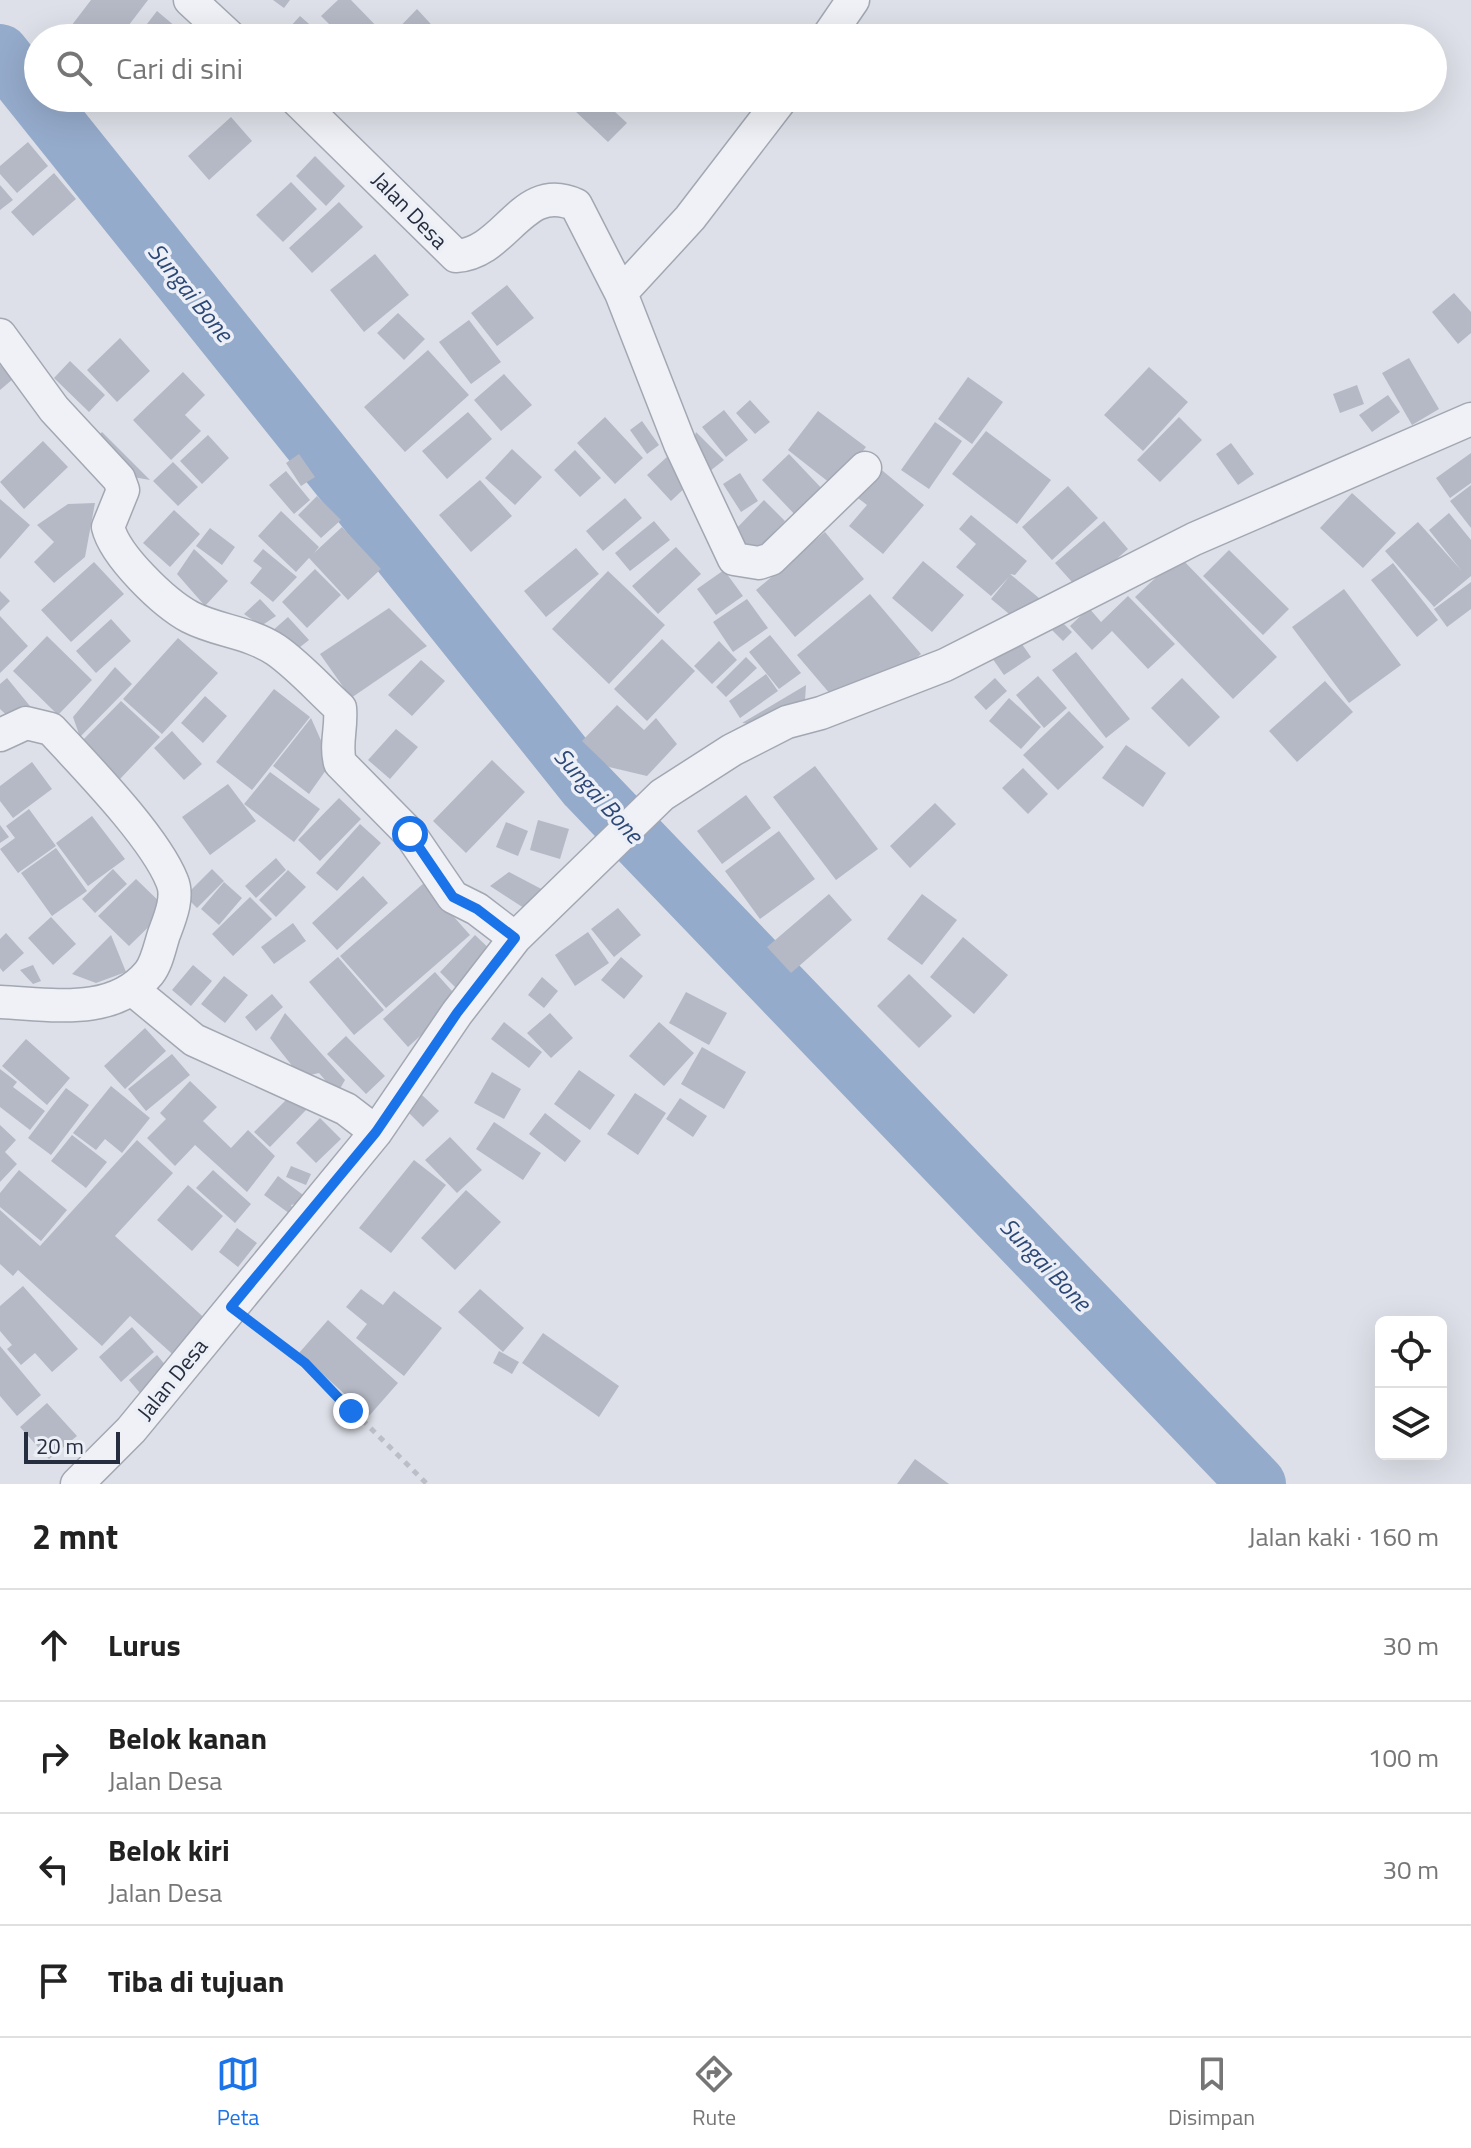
<!DOCTYPE html>
<html lang="id">
<meta charset="utf-8">
<style>
body{margin:0;font-family:"Titillium Web",sans-serif;background:#f6f6f6;color:#222}
.controls{position:absolute;right:24px;bottom:24px;display:grid;overflow:hidden;border-radius:12px;box-shadow:0 8px 32px #0002}
.controls button{width:72px;height:72px;display:grid;place-items:center;padding:0;border:0;border-bottom:2px solid #e0e0e0;background:#fff;color:#222;font:40px sans-serif}
.scale{position:absolute;left:24px;bottom:20px;width:96px;box-sizing:border-box;padding-left:8px;border:4px solid #252d3f;border-top:0;font-size:22px;line-height:28px;white-space:nowrap;color:#252d3f;-webkit-text-stroke:6px #eceff6;paint-order:stroke}
.stop{position:absolute;width:24px;height:24px;margin:-18px;border:6px solid #1a73e8;border-radius:50%;background:#fff}
.stop.end{background:#1a73e8;border-color:#fff;box-shadow:0 2px 8px #0008}
.list{margin:0;padding:0;list-style:none}
h2{display:flex;justify-content:space-between;align-items:center;height:104px;margin:0;padding:0 32px;font-size:34px}
h2 small{font-size:26px;font-weight:400;color:#767676}
.list li{display:grid;grid-template-columns:52px 1fr auto;gap:24px;align-items:center;box-sizing:border-box;height:112px;padding:0 32px;border-top:2px solid #e0e0e0}
.list b{display:block;font-size:30px;white-space:nowrap}
.list p{margin:0;font-size:26px;white-space:nowrap;color:#767676}
.list em{font-size:26px;font-style:normal;color:#767676}
.icon{flex:none;width:44px;height:44px;fill:none;stroke:currentColor;stroke-width:2;stroke-linecap:round;stroke-linejoin:round}
.map{position:relative;flex:none;width:1471px;height:1484px;overflow:hidden}
.search{position:absolute;background:#fff;box-shadow:0 8px 32px #0002;left:24px;right:24px;top:24px;height:88px;display:flex;align-items:center;gap:20px;box-sizing:border-box;padding:0 28px;border-radius:44px;color:#767676;font-size:30px}
.sheet{height:552px;background:#fff}
nav{display:flex;justify-content:space-around;align-items:center;box-sizing:border-box;height:112px;border-top:2px solid #e0e0e0;background:#fff;font-size:22px;color:#767676}
nav a{display:grid;justify-items:center;gap:4px}
nav .on{color:#1a73e8}
.map>svg:first-child{display:block}
.lines{fill:none;stroke-linecap:round;stroke-linejoin:round}
.river{stroke:#95abcb;stroke-width:58}
.building{fill:#b4b9c5}
.minor-casing{stroke:#a2a7b2;stroke-width:35}
.path{stroke:#bbbec6;stroke-width:5;stroke-dasharray:6 6;stroke-linecap:butt}
.minor{stroke:#f0f1f6;stroke-width:32}
.route{stroke:#1a73e8;stroke-width:10}
.labels{text-anchor:middle;dominant-baseline:central;stroke-width:7;stroke-linejoin:round;paint-order:stroke}
.street-label{font-size:22px;fill:#252d3f;stroke:#eceff6}
.water-label{font-size:24px;font-style:italic;fill:#2d4876;stroke:#eceff6}
</style>
<div class="map">
<svg width="1471" height="1484" viewBox="0 0 1471 1484">
<rect width="100%" height="100%" fill="#dde0e8"/>
<g class="lines">
<path class="river" d="M0,53L587,786L1257,1484"/>
</g>
<path class="building" d="M91,0H148L119,38H62Z
M273,0H290L284,8Z
M338,0H351L384,34L379,38H343L321,16Z
M417,9L440,34L436,38H389Z
M157,11L189,38H146L140,33Z
M300,16L325,38H280Z
M585,98H600L627,123L608,142L574,110Z
M231,117L252,141L209,180L188,156Z
M28,142L48,166L17,193L0,174V166Z
M315,156L345,186L326,206L296,176Z
M54,173L76,199L33,236L11,212Z
M291,182L317,209L283,242L256,215Z
M0,185L13,200L0,210Z
M339,202L363,227L312,273L289,248Z
M375,254L409,295L364,332L330,290Z
M507,285L534,318L497,346L471,313Z
M1454,293L1471,312V333L1458,344L1432,312Z
M398,313L425,339L404,360L377,333Z
M469,320L501,362L471,384L439,342Z
M120,338L150,371L117,402L87,370Z
M428,350L469,395L405,452L364,407Z
M1409,358L1439,409L1412,425L1382,373Z
M70,361L105,395L89,412L54,378Z
M0,365L13,379L0,390Z
M1149,367L1188,402L1143,451L1104,415Z
M183,372L205,395L185,415L201,431L171,460L133,420Z
M504,374L532,405L501,431L474,400Z
M968,377L1003,402L972,444L938,419Z
M1357,385L1364,404L1340,413L1333,394Z
M1388,395L1400,412L1372,432L1359,415Z
M750,400L770,422L755,434L736,413Z
M724,410L748,440L726,457L702,427Z
M818,411L866,447L835,487L788,450Z
M468,412L492,439L447,479L422,451Z
M605,417L643,458L615,484L577,443Z
M1179,417L1202,440L1160,482L1137,460Z
M642,421L659,445L647,454L630,430Z
M935,422L962,441L929,489L901,470Z
M986,431L1051,480L1017,524L952,474Z
M102,432L150,480L133,477L93,442Z
M696,432L724,460L710,471L692,445Z
M208,435L229,458L202,484L180,461Z
M43,441L68,467L24,509L0,482Z
M1231,443L1254,474L1238,485L1216,454Z
M512,449L542,477L515,505L485,478Z
M575,450L601,478L580,497L554,470Z
M1471,453V483L1450,498L1436,478Z
M299,454L315,477L301,486L286,463Z
M789,454L826,493L799,519L762,480Z
M667,457L691,482L671,501L647,475Z
M173,462L198,487L178,506L153,481Z
M878,467L924,505L883,554L849,526L867,505L854,495Z
M286,471L310,500L294,514L269,485Z
M740,473L758,501L741,512L723,484Z
M480,480L512,516L471,552L439,515Z
M1471,485V528L1450,501Z
M1068,486L1098,518L1052,560L1022,527Z
M1352,493L1396,533L1363,568L1320,528Z
M317,496L341,520L321,538L298,515Z
M625,498L642,518L603,551L586,531Z
M0,499L30,525L0,559Z
M764,500L785,521L754,552L733,532Z
M95,503L85,557L54,583L34,562L54,542L37,525L68,504Z
M174,510L200,534L170,567L143,543Z
M281,511L319,547L314,553L342,527L381,569L348,600L309,558L296,572L258,536Z
M1449,513L1471,540V576L1434,607L1385,551L1418,522L1461,570L1429,530Z
M971,515L1027,561L1015,575L1010,574L1039,598L1019,622L991,599L1009,577L991,596L956,567L976,544L959,529Z
M654,521L670,540L630,571L615,553Z
M1104,521L1128,549L1080,591L1055,563Z
M210,528L235,547L222,565L196,546Z
M825,532L864,579L795,637L756,590Z
M676,547L701,574L658,614L632,586Z
M576,548L599,574L546,617L524,591Z
M194,549L228,581L205,606L177,574Z
M263,549L297,577L273,602L250,583L262,568L253,561Z
M1229,550L1289,609L1263,635L1203,576Z
M1179,556L1277,657L1233,699L1135,597Z
M923,561L964,595L932,632L892,598Z
M94,562L124,594L71,642L41,610Z
M1393,563L1438,620L1417,637L1371,580Z
M315,569L341,595L307,628L282,602Z
M724,570L743,596L716,615L697,589Z
M608,571L665,625L609,684L552,629Z
M1471,582V609L1447,627L1434,609Z
M1344,589L1401,665L1349,703L1292,627Z
M0,591L10,601L0,611Z
M870,594L921,654L848,715L797,655Z
M1128,596L1175,644L1148,669L1112,631L1092,650L1070,626L1089,608L1101,622Z
M260,599L276,616L261,626L244,614Z
M747,599L768,628L733,652L713,622Z
M389,608L427,646L351,698L320,654Z
M0,616L28,646L0,673Z
M288,617L309,640L295,651L271,632Z
M1057,617L1072,632L1063,641L1048,626Z
M111,619L131,641L96,673L76,651Z
M770,635L801,673L779,689L749,652Z
M47,636L92,680L58,715L13,671Z
M178,638L218,673L162,734L123,699Z
M662,639L695,671L647,721L614,689Z
M1019,640L1031,657L1004,675L992,658Z
M719,641L737,660L712,684L694,666Z
M1076,652L1130,719L1106,738L1052,670Z
M746,657L757,668L726,697L716,687Z
M421,660L445,681L412,716L388,695Z
M115,667L132,684L80,737L73,717Z
M766,674L778,691L740,718L729,701Z
M1038,676L1067,708L1044,728L1016,695Z
M7,678L34,711L14,722L0,709V684Z
M995,678L1007,691L986,710L974,697Z
M1182,678L1220,717L1189,747L1151,708Z
M1325,681L1353,712L1297,762L1269,731Z
M806,685L805,701L753,724L742,723Z
M274,689L310,717L252,790L216,762Z
M205,696L227,716L203,743L181,723Z
M1009,698L1041,727L1021,749L989,721Z
M121,701L160,737L120,779L81,742Z
M617,705L644,730L656,718L677,744L647,776L609,767L582,741Z
M1069,711L1104,747L1058,790L1023,755Z
M311,718L331,763L309,794L273,766Z
M396,729L418,747L390,779L368,760Z
M172,731L202,764L184,780L154,748Z
M1126,745L1166,773L1143,807L1102,778Z
M492,760L525,792L466,853L433,821Z
M32,762L52,789L13,818L0,801V786Z
M815,766L878,849L836,880L773,797Z
M1023,768L1048,794L1028,814L1002,788Z
M270,772L320,809L294,842L244,804Z
M228,784L256,821L210,855L182,817Z
M746,795L771,828L722,864L697,831Z
M339,798L361,819L320,861L298,840Z
M935,803L956,824L910,868L890,846Z
M29,809L56,846L18,873L0,849L15,838L6,826Z
M92,816L125,859L88,886L56,843Z
M538,820L569,829L560,859L530,850Z
M506,822L528,831L518,856L496,847Z
M360,824L381,843L337,891L316,873Z
M0,825L9,837L0,843Z
M779,831L815,879L760,919L725,871Z
M56,848L87,891L52,916L21,873Z
M276,858L286,870L256,898L245,886Z
M113,869L127,884L95,913L82,899Z
M212,869L224,881L197,908L185,896Z
M288,870L306,887L276,917L259,900Z
M509,872L549,893L524,908L490,886Z
M363,876L388,903L337,950L312,923Z
M136,879L167,909L129,946L98,916Z
M224,882L242,898L219,925L201,909Z
M424,883L470,935L386,1008L340,956Z
M829,894L852,920L791,973L767,947Z
M922,894L957,920L922,965L887,939Z
M250,897L272,919L233,956L212,934Z
M618,908L641,935L614,957L591,929Z
M51,917L76,944L53,965L28,938Z
M293,923L306,941L274,964L261,947Z
M588,932L609,963L575,986L555,955Z
M6,933L24,953L3,972L0,968V939Z
M111,935L126,972L96,983L72,974Z
M475,935L499,958L463,995L440,972Z
M963,937L1008,975L974,1014L930,977Z
M338,957L384,1010L354,1035L309,982Z
M621,957L643,976L624,999L601,980Z
M33,965L41,981L33,984L20,970Z
M193,965L212,981L191,1006L172,990Z
M435,972L460,1000L408,1047L383,1019Z
M909,974L952,1016L919,1048L877,1006Z
M224,976L248,995L225,1023L201,1004Z
M542,977L558,991L544,1008L528,995Z
M686,992L727,1013L709,1045L669,1023Z
M272,994L283,1007L256,1031L245,1017Z
M285,1013L345,1080L337,1094L319,1073L301,1077L270,1038Z
M550,1013L573,1038L551,1058L527,1033Z
M504,1022L542,1052L529,1068L491,1039Z
M659,1022L694,1053L664,1086L629,1056Z
M145,1028L166,1051L125,1089L104,1066Z
M346,1036L385,1076L366,1094L327,1054Z
M26,1039L70,1078L47,1105L2,1066Z
M702,1047L746,1072L724,1109L681,1084Z
M172,1054L190,1075L146,1111L128,1089Z
M0,1069L17,1082L13,1087L45,1111L30,1130L0,1107Z
M579,1070L615,1095L590,1130L554,1104Z
M492,1072L521,1089L504,1119L474,1103Z
M190,1081L217,1107L203,1121L231,1148L248,1130L275,1156L247,1192L195,1145L175,1166L147,1138L166,1119L160,1113Z
M111,1086L150,1118L122,1153L105,1139L96,1150L73,1133Z
M66,1088L89,1105L51,1155L28,1138Z
M635,1093L666,1113L638,1155L607,1134Z
M291,1095L306,1110L270,1147L254,1132Z
M422,1095L439,1111L423,1127L407,1111Z
M680,1098L707,1116L693,1137L666,1119Z
M545,1113L581,1141L565,1162L529,1134Z
M320,1118L341,1139L316,1163L296,1143Z
M494,1122L541,1153L523,1180L476,1149Z
M0,1125L16,1140L5,1152L17,1164L0,1182Z
M72,1135L107,1162L86,1188L51,1161Z
M450,1137L482,1170L457,1193L425,1160Z
M137,1140L173,1173L115,1236L212,1325L179,1360L130,1316L102,1346L18,1270L13,1276L0,1264V1210L40,1246Z
M414,1160L446,1185L391,1253L359,1228Z
M291,1166L311,1174L306,1185L286,1177Z
M19,1170L67,1210L41,1241L0,1207V1193Z
M213,1170L251,1204L235,1223L196,1188Z
M278,1176L311,1201L291,1205L297,1219L264,1195Z
M188,1185L223,1216L192,1251L157,1220Z
M466,1190L501,1222L455,1270L421,1238Z
M237,1228L257,1243L238,1267L219,1252Z
M23,1286L78,1349L52,1372L35,1353L21,1365L7,1349L12,1345L0,1331V1306Z
M361,1289L383,1305L394,1291L442,1328L404,1376L356,1338L367,1324L346,1307Z
M480,1289L524,1328L503,1352L458,1312Z
M328,1320L398,1383L369,1416L299,1353Z
M132,1327L154,1352L121,1382L99,1357Z
M543,1333L619,1386L599,1417L522,1363Z
M0,1346L41,1395L17,1416L0,1396Z
M499,1351L519,1362L512,1374L493,1363Z
M157,1355L167,1367L140,1393L129,1380Z
M47,1403L77,1436L49,1459L20,1427Z
M915,1459L949,1484H897Z"/>
<g class="lines">
<defs>
<path id="minor" d="M190,0L231,38
M827,38L853,0
M295,98L456,256C507,253 522,180 576,205L621,293L680,444L734,559L759,563L771,559L865,468
M621,293L690,218L782,98
M0,335L54,409L119,479L123,490L108,527C115,556 164,603 190,617C217,631 249,632 276,650C299,666 319,689 340,708C342,728 335,744 340,763L410,834L453,897L477,909L515,938
M0,735L26,723L51,729C85,766 154,836 172,881C179,897 170,918 164,934C160,946 157,963 149,973C113,1017 50,1004 0,1002
M132,989L194,1040L346,1109L376,1132
M77,1484L131,1430L376,1132L457,1013L515,938L662,795L732,750L787,722L821,713L945,665L1194,539L1471,419"/>
</defs>
<use href="#minor" class="minor-casing"/>
<path class="path" d="M255,1324L305,1363L427,1484"/>
<use href="#minor" class="minor"/>
</g>
<g class="lines">
<path class="route" d="M351,1411L305,1363L231,1307L376,1132L457,1013L515,938L477,909L453,897L410,834"/>
</g>
<g class="labels">
<g class="street-label">
<text transform="translate(410 210) rotate(46)">Jalan Desa</text>
<text transform="translate(172 1379) rotate(-51)">Jalan Desa</text>
</g>
<g class="water-label">
<text transform="translate(191 292) rotate(51)">Sungai Bone</text>
<text transform="translate(599 795) rotate(48)">Sungai Bone</text>
<text transform="translate(1046 1264) rotate(46)">Sungai Bone</text>
</g>
</g>
</svg>
<div class="controls">
<button><svg class="icon" aria-label="locate" viewBox="0 0 24 24"><circle cx="12" cy="12" r="6"/><path d="M12 2v4M12 18v4M2 12h4M18 12h4"/></svg></button>
<button><svg class="icon" aria-label="layers" viewBox="0 0 24 24"><path d="M12 4l9 5-9 5-9-5zM3 14l9 5 9-5"/></svg></button>
</div>
<div class="scale">20 m</div>
<div class="stop" style="left:410px;top:834px"></div>
<div class="stop end" style="left:351px;top:1411px"></div>
<div class="search"><svg class="icon" aria-label="search" viewBox="0 0 24 24"><circle cx="10" cy="10" r="6"/><path d="M15 15l6 6"/></svg>Cari di sini</div>
</div>
<section class="sheet">
<h2>2 mnt<small>Jalan kaki · 160 m</small></h2>
<ul class="list">
<li><svg class="icon" aria-label="ahead" viewBox="0 0 24 24"><path d="M12 20V5M6 11l6-6 6 6"/></svg><div><b>Lurus</b></div><em>30 m</em></li>
<li><svg class="icon" aria-label="right" viewBox="0 0 24 24"><path d="M7 20v-9h11M14 6l5 5-5 5"/></svg><div><b>Belok kanan</b><p>Jalan Desa</p></div><em>100 m</em></li>
<li><svg class="icon" aria-label="left" viewBox="0 0 24 24"><path d="M17 20v-9H6M10 6l-5 5 5 5"/></svg><div><b>Belok kiri</b><p>Jalan Desa</p></div><em>30 m</em></li>
<li><svg class="icon" aria-label="arrive" viewBox="0 0 24 24"><path d="M6 21V4h12l-3 4 3 4H6"/></svg><div><b>Tiba di tujuan</b></div></li>
</ul>
</section>
<nav>
<a class="on"><svg class="icon" aria-label="map" viewBox="0 0 24 24"><path d="M3 6l6-2 6 2 6-2v14l-6 2-6-2-6 2zM9 4v14M15 6v14"/></svg>Peta</a>
<a><svg class="icon" aria-label="directions" viewBox="0 0 24 24"><path d="M12 3l9 9-9 9-9-9zM9 14v-3h6M13 9l2 2-2 2"/></svg>Rute</a>
<a><svg class="icon" aria-label="saved" viewBox="0 0 24 24"><path d="M7 4h10v16l-5-4-5 4z"/></svg>Disimpan</a>
</nav>
